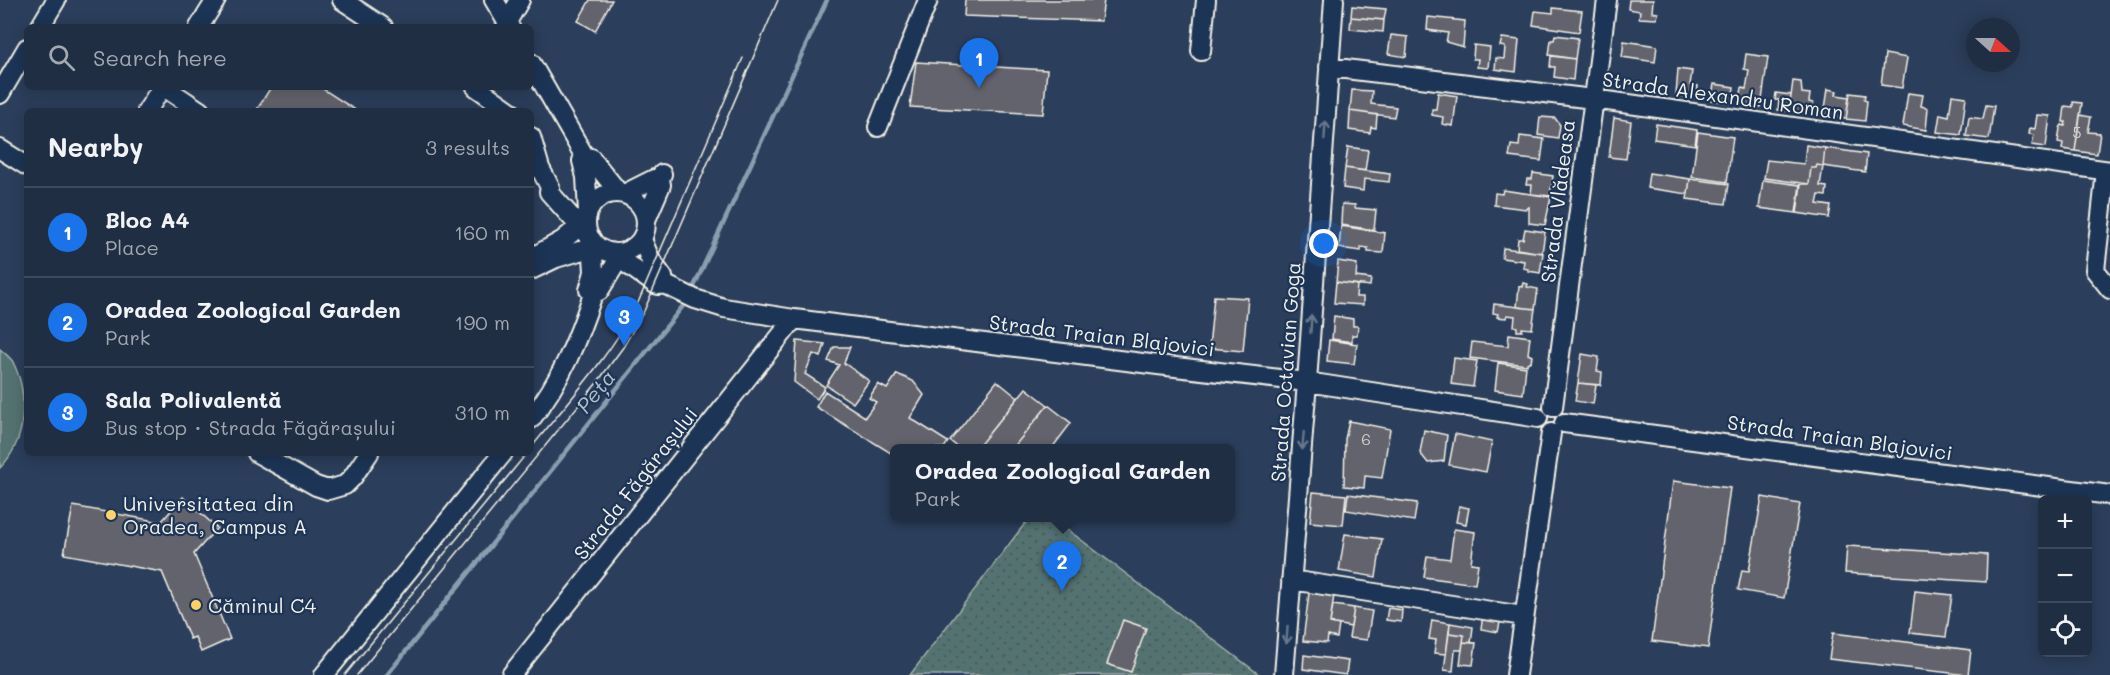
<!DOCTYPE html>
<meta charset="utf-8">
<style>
body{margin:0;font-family:Mali,sans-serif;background:#2d3a4f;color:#f1f3f6}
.controls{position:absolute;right:18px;bottom:18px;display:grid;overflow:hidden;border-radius:9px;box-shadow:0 3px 15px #0003}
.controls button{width:54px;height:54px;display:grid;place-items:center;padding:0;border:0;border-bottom:2px solid #3d4a5d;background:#202e44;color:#f1f3f6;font:30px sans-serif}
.compass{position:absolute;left:1966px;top:18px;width:54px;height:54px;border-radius:50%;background:#202e44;box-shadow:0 3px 15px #0003;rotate:111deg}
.you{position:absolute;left:1324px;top:244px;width:21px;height:21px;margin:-15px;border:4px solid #fff;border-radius:50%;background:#1a73e8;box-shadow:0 0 0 9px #1a73e833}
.badge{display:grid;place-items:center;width:39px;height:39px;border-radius:50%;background:#1a73e8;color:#fff;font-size:20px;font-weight:700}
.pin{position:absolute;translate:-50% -50px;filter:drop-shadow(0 2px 3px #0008)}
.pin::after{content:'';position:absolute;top:32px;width:21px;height:18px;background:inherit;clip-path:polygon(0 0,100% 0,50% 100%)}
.popup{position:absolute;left:890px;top:444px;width:345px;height:78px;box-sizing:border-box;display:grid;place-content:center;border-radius:9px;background:#202e44;filter:drop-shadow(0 2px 4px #0005);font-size:20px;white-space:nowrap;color:#a2a8b2}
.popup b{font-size:22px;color:#f1f3f6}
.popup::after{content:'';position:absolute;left:50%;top:100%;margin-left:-12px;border:12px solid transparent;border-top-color:#202e44}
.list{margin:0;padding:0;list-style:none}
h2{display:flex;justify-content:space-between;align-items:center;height:78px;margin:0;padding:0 24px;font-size:26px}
h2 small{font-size:20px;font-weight:400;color:#a2a8b2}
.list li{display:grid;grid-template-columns:39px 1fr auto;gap:18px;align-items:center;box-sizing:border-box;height:90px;padding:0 24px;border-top:2px solid #3d4a5d}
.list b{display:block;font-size:22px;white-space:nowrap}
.list p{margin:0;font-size:20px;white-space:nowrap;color:#a2a8b2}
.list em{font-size:20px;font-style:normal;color:#a2a8b2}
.icon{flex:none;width:33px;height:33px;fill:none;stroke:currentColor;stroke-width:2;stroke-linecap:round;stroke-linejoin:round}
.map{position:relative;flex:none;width:2110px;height:675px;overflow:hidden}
.search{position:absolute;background:#202e44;box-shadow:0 3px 15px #0003;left:24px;top:24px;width:510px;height:66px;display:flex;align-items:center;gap:15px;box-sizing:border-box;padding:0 21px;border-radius:9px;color:#a2a8b2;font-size:22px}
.panel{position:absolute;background:#202e44;box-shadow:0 3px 15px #0003;left:24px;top:108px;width:510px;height:348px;border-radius:9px}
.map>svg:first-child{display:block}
.grass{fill:url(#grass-dots);stroke:#a4b2ac;stroke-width:1.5}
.garden{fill:#537271;stroke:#a4b2ac;stroke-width:1.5}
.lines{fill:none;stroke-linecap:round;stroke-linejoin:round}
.stream{stroke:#899eaf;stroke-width:4.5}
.building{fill:#63636d;stroke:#f4f1e8;stroke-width:1.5}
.minor-casing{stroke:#f4f1e8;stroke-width:22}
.minor{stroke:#1d3557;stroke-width:18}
.tram{stroke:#f4f1e8;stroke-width:1.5}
.oneway{stroke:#68778a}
.poi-dot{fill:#ffd166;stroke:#1d3557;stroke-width:2}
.labels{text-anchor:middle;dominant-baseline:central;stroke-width:4.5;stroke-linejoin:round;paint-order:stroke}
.number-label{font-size:16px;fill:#d0cec9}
.street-label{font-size:20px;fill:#f4f1e8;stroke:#1d3557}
.poi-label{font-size:20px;fill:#f4f1e8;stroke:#1d3557;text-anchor:start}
.water-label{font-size:21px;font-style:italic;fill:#b6c0c7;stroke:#1d3557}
</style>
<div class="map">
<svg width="2110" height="675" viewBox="0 0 2110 675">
<defs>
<pattern id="grass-dots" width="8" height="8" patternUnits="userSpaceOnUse" patternTransform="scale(1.5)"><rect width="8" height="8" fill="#537271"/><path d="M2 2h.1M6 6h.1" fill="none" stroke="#4e5b59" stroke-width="1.8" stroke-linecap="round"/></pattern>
</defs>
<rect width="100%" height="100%" fill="#2b3e5b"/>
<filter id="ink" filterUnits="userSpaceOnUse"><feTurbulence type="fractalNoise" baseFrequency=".0167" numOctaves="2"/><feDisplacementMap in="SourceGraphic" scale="12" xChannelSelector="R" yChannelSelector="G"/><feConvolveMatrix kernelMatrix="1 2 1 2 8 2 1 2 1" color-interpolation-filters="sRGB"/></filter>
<g filter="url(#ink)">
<path class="grass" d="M1029,518H1052L1260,675H910Z"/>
<path class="garden" d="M0,349C4,353 10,357 13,362C30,396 26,442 0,468Z"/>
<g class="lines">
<path class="stream" d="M691,293L827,0
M387,675L687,301"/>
</g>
<path class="building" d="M590,0H612L595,31L578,21Z
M965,0H1104L1101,21L964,16Z
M1629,0H1653L1652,12L1658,13L1657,19L1639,18L1640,11L1628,9Z
M1352,6L1386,9L1384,20L1351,17Z
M1553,8L1582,11L1579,32L1533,25L1535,11L1553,13Z
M1351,17L1384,20L1383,32L1350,29Z
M1428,17L1465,21L1463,47L1446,42L1448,33L1427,30Z
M1391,35L1408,37L1406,57L1388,54Z
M1555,35L1578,38L1575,59L1549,55L1551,40H1554Z
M1502,38L1519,40L1516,72L1495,69L1496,58L1504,59L1505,47L1500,46Z
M1624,41L1657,46L1655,62L1622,57Z
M1474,45L1490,47L1488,68L1477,67L1478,59H1473Z
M1746,54L1768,57L1761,107L1739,104L1742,88L1746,89L1748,77L1749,70L1744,69Z
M1885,54L1907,58L1902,88L1881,85Z
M1551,56L1575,59L1573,80L1554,77L1555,67H1550Z
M916,62L1047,70L1043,114L910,107Z
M1678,69L1692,71L1690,85L1698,86L1697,98L1676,95Z
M1793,81L1801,82L1802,93L1810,94L1809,102L1813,103L1811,114L1789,111Z
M1714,84L1734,87L1732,103L1711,100Z
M271,87H320L357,111H256Z
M1828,89L1837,91L1836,95L1849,97L1846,119L1824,115Z
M1352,90L1372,91L1371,104L1396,107L1394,117L1350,111Z
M1438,93L1457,96L1453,126L1442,124L1443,117L1432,115V109H1436Z
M1776,93L1791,95L1789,111L1778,110L1779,100H1775Z
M1850,93L1865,95L1864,100L1867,101L1865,121L1846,119Z
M1908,93L1923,95L1921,106L1928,108L1926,130L1903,126Z
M1952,95L1966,97L1961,135L1937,132L1940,114L1949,116Z
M2073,102L2082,103L2075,151L2062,149L2063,143L2058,142L2060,128L2062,125L2065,126L2066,122H2063L2065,106L2073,107Z
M1986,105L1994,106L1989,139L1966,136L1969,117L1983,119Z
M1350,111L1377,115L1376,128L1371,127L1370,133L1349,130Z
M2037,115L2050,116L2046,147L2032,145L2034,135L2029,134L2030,128L2035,129Z
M2080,115L2091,117L2088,132L2100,133L2097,154L2075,151Z
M1540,117L1555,118L1560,125L1558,138L1538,135Z
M1614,118L1631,121L1626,159L1609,157Z
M1656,124L1697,130L1695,145L1654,139Z
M1698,132L1733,137L1727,182L1692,177Z
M1520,136L1544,139L1541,161L1509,157L1511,145L1519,146Z
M1806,145L1825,148L1823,166L1817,165L1816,168H1811L1809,184L1764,178L1767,160L1804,164Z
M1348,147L1368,150L1365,171L1345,168Z
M1825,148L1867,154L1865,172L1823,166Z
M1817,165L1823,166L1820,186L1827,187L1826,196L1819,195L1817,204L1831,206L1829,218L1797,213L1801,184H1809L1811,168H1816Z
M1345,168L1390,174L1389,182L1364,179L1363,191L1343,188Z
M1533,173L1553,176L1550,196L1531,194L1532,185H1526L1527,179H1532Z
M1649,173L1690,179L1688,194L1647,188Z
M1690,179L1729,184L1726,204L1687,199Z
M1763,180L1800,185L1796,213L1759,208Z
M1503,190L1551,197L1545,225L1529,223V207L1526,209L1494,205L1495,193L1502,194Z
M1342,204L1355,205V208L1376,210L1374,230L1341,225Z
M1341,226L1385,233L1383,253L1368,252V248L1361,247V251L1339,248Z
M1525,229L1545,232L1542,253L1517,249L1518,239H1523Z
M1503,248L1543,253L1540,273L1528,271V269L1523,268L1524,261L1502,258Z
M1338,261L1357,264L1356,277L1371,279L1370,286L1336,282Z
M1336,282L1357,285L1356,297H1363V305L1334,303Z
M1523,283L1528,284L1527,287L1538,289L1535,309L1517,307L1519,286L1522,287Z
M1214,296L1248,298L1243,351L1209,348Z
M1494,304L1535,309L1532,329L1522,328V331H1517V327L1514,326L1515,316L1507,315L1506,318L1497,317L1498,314L1493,313Z
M1334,316L1353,319V326H1358L1357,335H1352V342L1332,339Z
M1509,334L1530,337L1528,354L1532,356L1531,361L1527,363V365L1470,358L1472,342L1508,346Z
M1329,340L1357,344L1354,364L1327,361Z
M797,341L825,344L821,357L813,354L805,374L825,387L817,399L794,382Z
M834,347H850L844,363L869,381L853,403L826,385L839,365L828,361Z
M1582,354L1599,357L1597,371L1602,372L1601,385L1578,383Z
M1454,358L1477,361L1473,387L1451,384Z
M1498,363L1526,367L1523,394L1495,390Z
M897,374L913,381L924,395L910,418L948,442L944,448H894V455L816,407L825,391L865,417L876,402L869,398L878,384L887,389Z
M997,381L1018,398L977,448H959L950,441Z
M1578,383L1596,385L1593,404L1575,401Z
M1026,388L1048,405L1013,448H977Z
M1048,405L1071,423L1052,448H1013Z
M1349,421L1390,429L1382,478L1365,476L1364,488L1344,486L1345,439Z
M1424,430L1447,435L1444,461L1428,463L1420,453Z
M1455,434L1492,442L1486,472L1449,465Z
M1673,481L1730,488L1708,648L1652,641Z
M1313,492L1346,495L1343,525L1310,522Z
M1348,494L1417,503L1414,521L1346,510Z
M183,497L217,528L194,554L230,639L201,652L195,637L190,639L162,572L64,554L73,506L161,522Z
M1762,497L1800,504L1784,598L1738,590L1742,570L1749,571Z
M1459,506L1469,508L1466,524L1456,522Z
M1454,529L1475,532L1471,563L1478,564L1475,584L1424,577L1427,556L1450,559Z
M1345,534L1382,539L1376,577L1339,571Z
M1847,546L1987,555L1986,582L1845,573Z
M1915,591L1952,595L1946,637L1910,633Z
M1309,593L1334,595L1330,623L1339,625L1337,638L1328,636L1327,643L1303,641Z
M1333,605L1354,608L1351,627L1330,623Z
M1354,608L1372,611L1367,640L1349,638Z
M1388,608L1402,610L1401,622L1386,620Z
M1483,615L1501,618L1498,632L1481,629Z
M1123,620L1146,628L1131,672L1107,664Z
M1432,620L1450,623L1446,654L1434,653L1436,640L1429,639Z
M1450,623L1473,627L1471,643L1463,642L1464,635L1449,633Z
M1449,633L1464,635L1462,650H1455L1453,671L1444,670Z
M1833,633L1971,650L1968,675L1829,659Z
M1463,642L1476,643L1473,665L1460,664Z
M1304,655L1348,661L1346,675L1303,669Z"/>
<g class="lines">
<defs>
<path id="minor" d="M342,0L383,27
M494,0L510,27
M507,22L520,0
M40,27L56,0
M199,27L216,0
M1201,51L1206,0
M531,63L585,157L591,158L619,193
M1329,67L1593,99L2110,171
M164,87L200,111
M476,87L510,111
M0,94L27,48
M147,111L162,87
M878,127L928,0
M531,137L540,168L550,187L549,192L590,238
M0,149L27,166
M585,157L582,161L586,177L588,212
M2106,171L2095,270L2110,289
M586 223a30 30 0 1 1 60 0a30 30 0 1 1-60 0Z
M624,194L654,179H660
M646,220L661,185L660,179L662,174
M642,239L650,259L663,277L664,284
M592,240L594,272L589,290L593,294
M610,252L655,284L659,285L664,284L695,299L724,308L794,319L1158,365L1307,382L1538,418
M531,258L563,240L586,221
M531,270L556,258L597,246
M1553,407L1607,0
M531,419C561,381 578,339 593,294L599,291L623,252
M1564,423L2110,495
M257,453L316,486L328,490L345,485L352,478L369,453
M1291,580L1523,616
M324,675L503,453
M511,675L794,319
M1284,675L1307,382L1334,0
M1516,675L1551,433"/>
</defs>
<use href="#minor" class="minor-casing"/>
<use href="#minor" class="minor"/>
<path class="tram" d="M531,448C568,402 609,357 637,305L743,58
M345,675L527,453
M357,675L596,384L624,346L644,311L778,0"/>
</g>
<defs><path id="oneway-shaft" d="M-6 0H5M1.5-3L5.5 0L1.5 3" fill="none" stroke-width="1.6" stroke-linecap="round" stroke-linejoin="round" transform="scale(1.5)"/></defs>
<g class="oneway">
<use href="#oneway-shaft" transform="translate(1325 130) rotate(-86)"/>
<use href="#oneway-shaft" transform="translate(1311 324) rotate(-86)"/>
<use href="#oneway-shaft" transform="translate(1303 441) rotate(95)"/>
<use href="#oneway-shaft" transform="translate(1287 635) rotate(94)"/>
</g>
</g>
<g class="poi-dot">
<circle cx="111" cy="515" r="6"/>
<circle cx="196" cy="605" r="6"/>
</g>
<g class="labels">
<g class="number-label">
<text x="2077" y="131">5</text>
<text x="1366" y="438">6</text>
</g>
<g class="street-label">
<text transform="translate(1723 95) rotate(8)">Strada Alexandru Roman</text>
<text transform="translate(1557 201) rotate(-83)">Strada Vlădeasa</text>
<text transform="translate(1102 335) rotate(7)">Strada Traian Blajovici</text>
<text transform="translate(1285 372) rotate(-86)">Strada Octavian Goga</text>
<text transform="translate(1840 437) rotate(8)">Strada Traian Blajovici</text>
<text transform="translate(635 483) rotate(-52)">Strada Făgărașului</text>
</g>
<g class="poi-label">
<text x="123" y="503">Universitatea din<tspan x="123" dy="23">Oradea, Campus A</tspan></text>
<text x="208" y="605">Căminul C4</text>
</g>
<g class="water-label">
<text transform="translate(595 391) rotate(-51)">Peța</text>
</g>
</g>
</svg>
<div class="controls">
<button>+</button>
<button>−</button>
<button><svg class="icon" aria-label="locate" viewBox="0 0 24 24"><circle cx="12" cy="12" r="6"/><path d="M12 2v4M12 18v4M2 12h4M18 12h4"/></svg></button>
</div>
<svg class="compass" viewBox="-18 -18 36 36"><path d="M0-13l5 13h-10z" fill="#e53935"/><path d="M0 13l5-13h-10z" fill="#a2a8b2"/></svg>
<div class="you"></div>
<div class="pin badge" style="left:979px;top:88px">1</div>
<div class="pin badge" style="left:1062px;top:591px">2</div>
<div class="popup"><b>Oradea Zoological Garden</b>Park</div>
<div class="pin badge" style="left:624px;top:346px">3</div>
<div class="search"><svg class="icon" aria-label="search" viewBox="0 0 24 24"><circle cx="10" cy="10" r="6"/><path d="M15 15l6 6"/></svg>Search here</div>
<section class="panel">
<h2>Nearby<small>3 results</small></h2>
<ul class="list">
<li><span class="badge">1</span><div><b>Bloc A4</b><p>Place</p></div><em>160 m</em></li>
<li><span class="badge">2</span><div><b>Oradea Zoological Garden</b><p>Park</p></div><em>190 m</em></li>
<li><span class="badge">3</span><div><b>Sala Polivalentă</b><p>Bus stop · Strada Făgărașului</p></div><em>310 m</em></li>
</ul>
</section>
</div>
